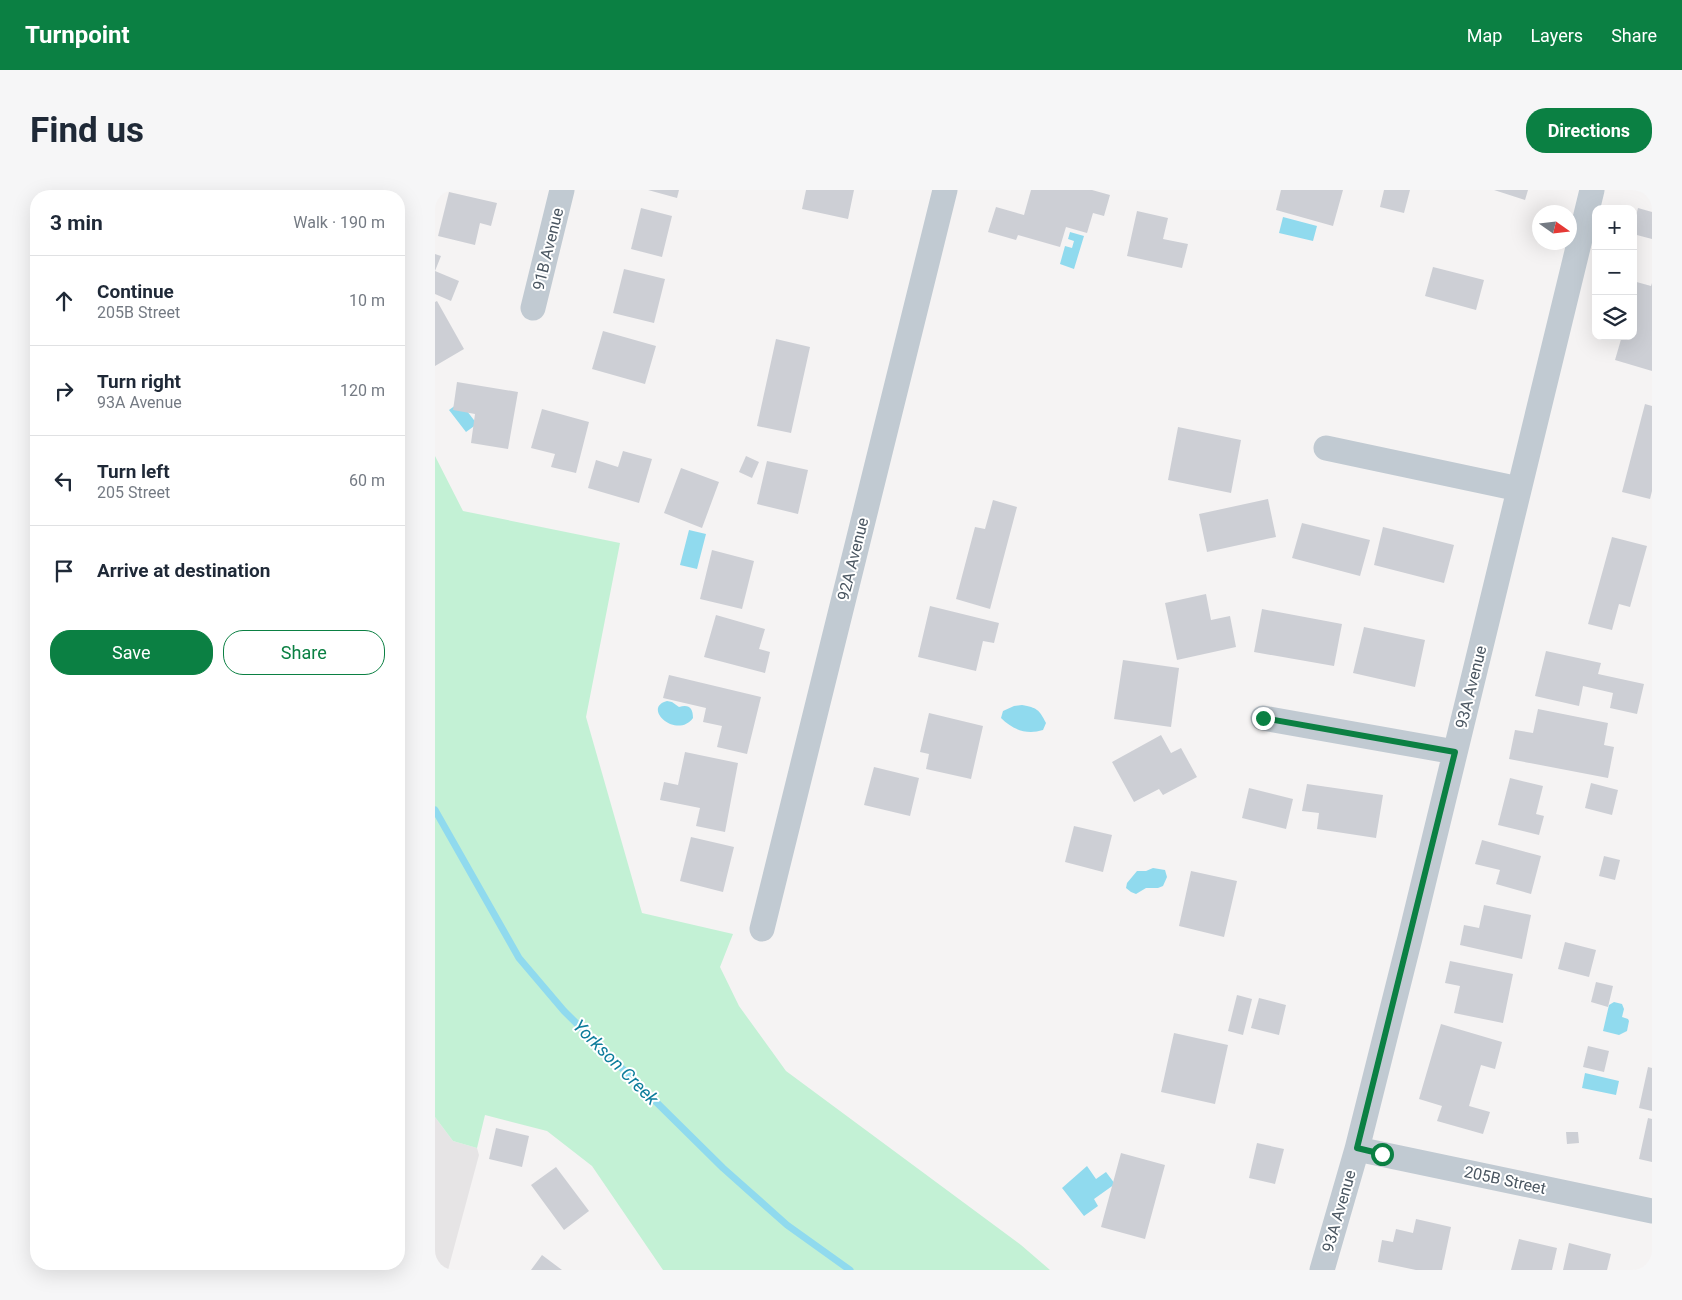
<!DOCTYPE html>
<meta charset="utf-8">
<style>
body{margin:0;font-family:Roboto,sans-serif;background:#f6f6f7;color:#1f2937}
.controls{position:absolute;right:15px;top:15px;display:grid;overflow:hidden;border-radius:10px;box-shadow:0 5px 20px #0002}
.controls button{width:45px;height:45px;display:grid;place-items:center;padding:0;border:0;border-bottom:1px solid #e0e1e3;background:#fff;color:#1f2937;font:25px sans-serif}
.compass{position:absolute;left:1097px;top:15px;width:45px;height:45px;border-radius:50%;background:#fff;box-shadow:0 5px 20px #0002;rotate:104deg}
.stop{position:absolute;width:15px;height:15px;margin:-11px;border:4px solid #0b8043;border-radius:50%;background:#fff}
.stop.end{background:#0b8043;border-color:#fff;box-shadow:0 1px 5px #0008}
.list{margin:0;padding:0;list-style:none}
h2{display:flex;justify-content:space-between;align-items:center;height:65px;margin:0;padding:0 20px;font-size:21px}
h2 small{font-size:16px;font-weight:400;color:#747a83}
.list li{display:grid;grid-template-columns:32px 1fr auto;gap:15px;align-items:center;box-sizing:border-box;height:90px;padding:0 20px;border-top:1px solid #e0e1e3}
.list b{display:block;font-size:19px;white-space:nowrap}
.list p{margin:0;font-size:16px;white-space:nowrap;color:#747a83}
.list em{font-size:16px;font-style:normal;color:#747a83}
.actions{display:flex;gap:10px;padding:15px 20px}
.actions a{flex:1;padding:11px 0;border:1px solid #0b8043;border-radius:20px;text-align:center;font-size:18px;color:#0b8043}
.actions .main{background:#0b8043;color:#fff}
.icon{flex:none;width:28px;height:28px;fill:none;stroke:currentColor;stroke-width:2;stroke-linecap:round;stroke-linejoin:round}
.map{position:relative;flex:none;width:1217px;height:1080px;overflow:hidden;border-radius:20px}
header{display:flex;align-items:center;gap:30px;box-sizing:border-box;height:70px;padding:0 25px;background:#0b8043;color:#fff}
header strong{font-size:24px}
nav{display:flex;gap:28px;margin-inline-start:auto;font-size:18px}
.intro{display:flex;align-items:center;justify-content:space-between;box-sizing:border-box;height:120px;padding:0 30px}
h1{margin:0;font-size:35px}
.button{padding:12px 22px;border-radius:20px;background:#0b8043;color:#fff;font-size:18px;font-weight:700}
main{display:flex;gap:30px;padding:0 30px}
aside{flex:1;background:#fff;border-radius:20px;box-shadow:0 5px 20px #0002}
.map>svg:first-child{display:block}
.education{fill:#e6e4e5}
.green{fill:#c3f1d5}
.water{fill:#90daee}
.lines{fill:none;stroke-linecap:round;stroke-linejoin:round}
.stream{stroke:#90daee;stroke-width:7}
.building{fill:#cdcfd5}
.minor{stroke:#c1cad2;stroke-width:25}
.route{stroke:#0b8043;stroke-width:6}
.labels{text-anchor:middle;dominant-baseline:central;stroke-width:4;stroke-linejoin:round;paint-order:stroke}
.street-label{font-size:16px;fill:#4a5661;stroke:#fff}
.water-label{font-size:18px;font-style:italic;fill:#0c7c9b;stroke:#fff}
</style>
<header>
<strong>Turnpoint</strong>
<nav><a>Map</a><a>Layers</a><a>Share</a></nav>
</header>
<div class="intro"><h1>Find us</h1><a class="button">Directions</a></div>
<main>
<aside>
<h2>3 min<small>Walk · 190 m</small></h2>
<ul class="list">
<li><svg class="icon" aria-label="ahead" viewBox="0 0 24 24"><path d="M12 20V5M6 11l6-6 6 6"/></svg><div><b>Continue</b><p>205B Street</p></div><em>10 m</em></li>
<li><svg class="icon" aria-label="right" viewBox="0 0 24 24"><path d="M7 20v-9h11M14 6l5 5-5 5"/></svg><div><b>Turn right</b><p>93A Avenue</p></div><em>120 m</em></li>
<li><svg class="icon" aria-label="left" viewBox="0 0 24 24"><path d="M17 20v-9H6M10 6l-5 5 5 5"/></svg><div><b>Turn left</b><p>205 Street</p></div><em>60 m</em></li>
<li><svg class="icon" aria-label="arrive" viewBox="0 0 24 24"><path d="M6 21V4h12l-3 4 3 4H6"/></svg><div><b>Arrive at destination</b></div></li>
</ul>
<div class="actions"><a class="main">Save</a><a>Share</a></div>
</aside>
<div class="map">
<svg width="1217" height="1080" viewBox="0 0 1217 1080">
<rect width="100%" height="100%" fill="#f5f3f3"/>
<path class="education" d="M0,927L18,951L42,958L44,965L13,1080H0Z"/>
<path class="green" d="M0,266L28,321L185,353L151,527L207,723L298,744L285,777L304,816L351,881L586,1055L615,1080H228L157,976L112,941L50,925L42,958L18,951L0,927Z"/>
<path class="water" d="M848,27L882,36L878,51L844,43Z
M635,42L649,46L639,79L625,74L630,56L637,58L639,51L633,49Z
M25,212L42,234L31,242L14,220Z
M254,340L271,344L262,379L245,375Z
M232,511L237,512L244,517C254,514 258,518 258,528C242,550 206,518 232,511Z
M587,515C602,518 604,519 611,533L608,540C592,545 578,540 566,528L568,521L579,516Z
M718,678L730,680L732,687L728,696L723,698H711L701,704L696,702L691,698L692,693L702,681H711Z
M1179,812L1187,814L1189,819L1187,827L1193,829L1194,831L1192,841L1184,845L1168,841L1174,815Z
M1150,883L1184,891L1181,905L1147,898Z
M652,976L661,989L671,982L680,994L659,1009L663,1016L649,1026L627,998Z"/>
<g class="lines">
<path class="stream" d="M0,620L84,768L129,821L288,978L352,1035L415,1080"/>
</g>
<path class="building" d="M213,0H244L242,8Z
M371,0H419L413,29L367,19Z
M596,0H657L675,5L669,26L658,23L652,43L631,37L625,57L583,45L581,50L553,42L561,17L589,25Z
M846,0H908L898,36L841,20Z
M949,0H975L969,23L945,17Z
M1059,0H1093L1090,10Z
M14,2L62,13L56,36L45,33L40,55L3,46Z
M206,18L237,26L227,67L196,59Z
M1203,18L1217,22V49L1198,44V37Z
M702,21L733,28L728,49L753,54L747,78L692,66Z
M0,64L6,66L0,81L24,91L16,111L0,104Z
M998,77L1049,90L1041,120L990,106Z
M189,79L230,89L219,133L178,123Z
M1198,91L1216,96L1217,93V181L1180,170L1187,146H1198Z
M2,111L29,159L0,176V112Z
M168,141L221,156L210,194L157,179Z
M341,149L375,157L356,243L322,236Z
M22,192L83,202L73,259L36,253L40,224L18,220Z
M1210,214L1217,216V301L1215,309L1187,302Z
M107,219L154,232L141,283L116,277L120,264L96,258Z
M743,237L806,250L796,303L733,290Z
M188,261L217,269L204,313L153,298L161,270L183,277Z
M311,266L324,272L317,288L304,282Z
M332,271L373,280L363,324L322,314Z
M246,278L284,292L267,338L229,323Z
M833,309L841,347L772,362L764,324Z
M558,310L582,317L555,419L521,409L540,337L550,339Z
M867,333L935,350L925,386L857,368Z
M948,337L1019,355L1009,393L939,375Z
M1177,347L1212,356L1195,417L1184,414L1177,440L1153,434Z
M277,360L319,371L307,419L265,409Z
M771,404L776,430L795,426L801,457L742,470L730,413Z
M495,416L564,433L559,453L548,451L541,481L483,467Z
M827,419L907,434L899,476L819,462Z
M281,425L330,439L324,459L335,462L330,483L269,467Z
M929,437L990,450L980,497L918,483Z
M1111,461L1166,473L1163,484L1209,494L1202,524L1175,518L1178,503L1148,496L1144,516L1100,506Z
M688,470L744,478L736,537L679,529Z
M234,485L326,507L312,564L282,557L287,536L268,532L271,518L228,508Z
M1103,519L1173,533L1169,555L1179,557L1173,588L1074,569L1080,540L1098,543Z
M494,523L548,536L536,589L491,579L494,564L485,562Z
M726,545L736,563L746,558L762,587L728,605L724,599L699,612L677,572Z
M250,562L303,573L290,642L261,636L265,618L225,610L229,592L243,595Z
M439,577L484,588L475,626L429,615Z
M1075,588L1108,596L1101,624L1109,626L1104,645L1063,635Z
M1156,593L1183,600L1177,625L1150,618Z
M872,594L948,605L941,648L882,639L884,623L867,621Z
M814,598L858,609L851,639L807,628Z
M639,636L677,645L668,682L630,672Z
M256,647L299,657L288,702L245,691Z
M1047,650L1106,666L1096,704L1061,694L1065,680L1040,674Z
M1169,666L1185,670L1180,690L1164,686Z
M756,681L802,691L789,747L744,736Z
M1049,715L1096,725L1087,769L1025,755L1029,735L1044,738Z
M1130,752L1161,760L1154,787L1123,779Z
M1015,771L1078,784L1068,833L1019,823L1025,796L1010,793Z
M1161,792L1178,796L1173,817L1156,812Z
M802,805L817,809L808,845L793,841Z
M824,808L851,815L844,845L816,838Z
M1006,834L1067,852L1060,879L1046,875L1034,916L1055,922L1048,944L1002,931L1007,916L984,909Z
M739,843L793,855L780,914L726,902Z
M1153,856L1174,861L1169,882L1148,877Z
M1213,877L1217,878V921L1204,918Z
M1213,928L1217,929V972L1204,969Z
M61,938L94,946L87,977L54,969Z
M1131,942H1143L1144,953L1132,954Z
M822,953L849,959L840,994L814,988Z
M686,963L730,975L710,1049L666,1037Z
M121,977L154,1021L129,1040L96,995Z
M981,1029L1016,1037L1007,1080H981L943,1072L947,1050L958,1052L961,1039L978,1043Z
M1084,1049L1122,1058L1117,1080H1076Z
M1134,1053L1176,1064L1172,1080H1128Z
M107,1065L127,1080H96Z"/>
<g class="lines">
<path class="minor" d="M98,118L127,0
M891,258L1084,299
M828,528L1020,562
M327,739L510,0
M922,959L1217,1021
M887,1080L922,959L975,748L1157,0"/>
</g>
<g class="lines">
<path class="route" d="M828,528L1020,562L922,958L947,964"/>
</g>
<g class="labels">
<g class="street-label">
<text transform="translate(113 59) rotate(-76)">91B Avenue</text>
<text transform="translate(418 369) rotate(-76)">92A Avenue</text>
<text transform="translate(1036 497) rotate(-76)">93A Avenue</text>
<text transform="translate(1070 990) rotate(12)">205B Street</text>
<text transform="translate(904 1021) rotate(-74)">93A Avenue</text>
</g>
<g class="water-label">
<text transform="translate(181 872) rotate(45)">Yorkson Creek</text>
</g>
</g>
</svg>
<div class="controls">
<button>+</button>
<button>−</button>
<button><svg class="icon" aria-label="layers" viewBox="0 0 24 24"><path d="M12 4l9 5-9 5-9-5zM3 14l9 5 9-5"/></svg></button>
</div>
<svg class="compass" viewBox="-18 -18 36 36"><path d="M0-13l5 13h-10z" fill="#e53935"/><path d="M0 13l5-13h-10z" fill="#747a83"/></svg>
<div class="stop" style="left:947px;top:964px"></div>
<div class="stop end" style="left:828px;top:528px"></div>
</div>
</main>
